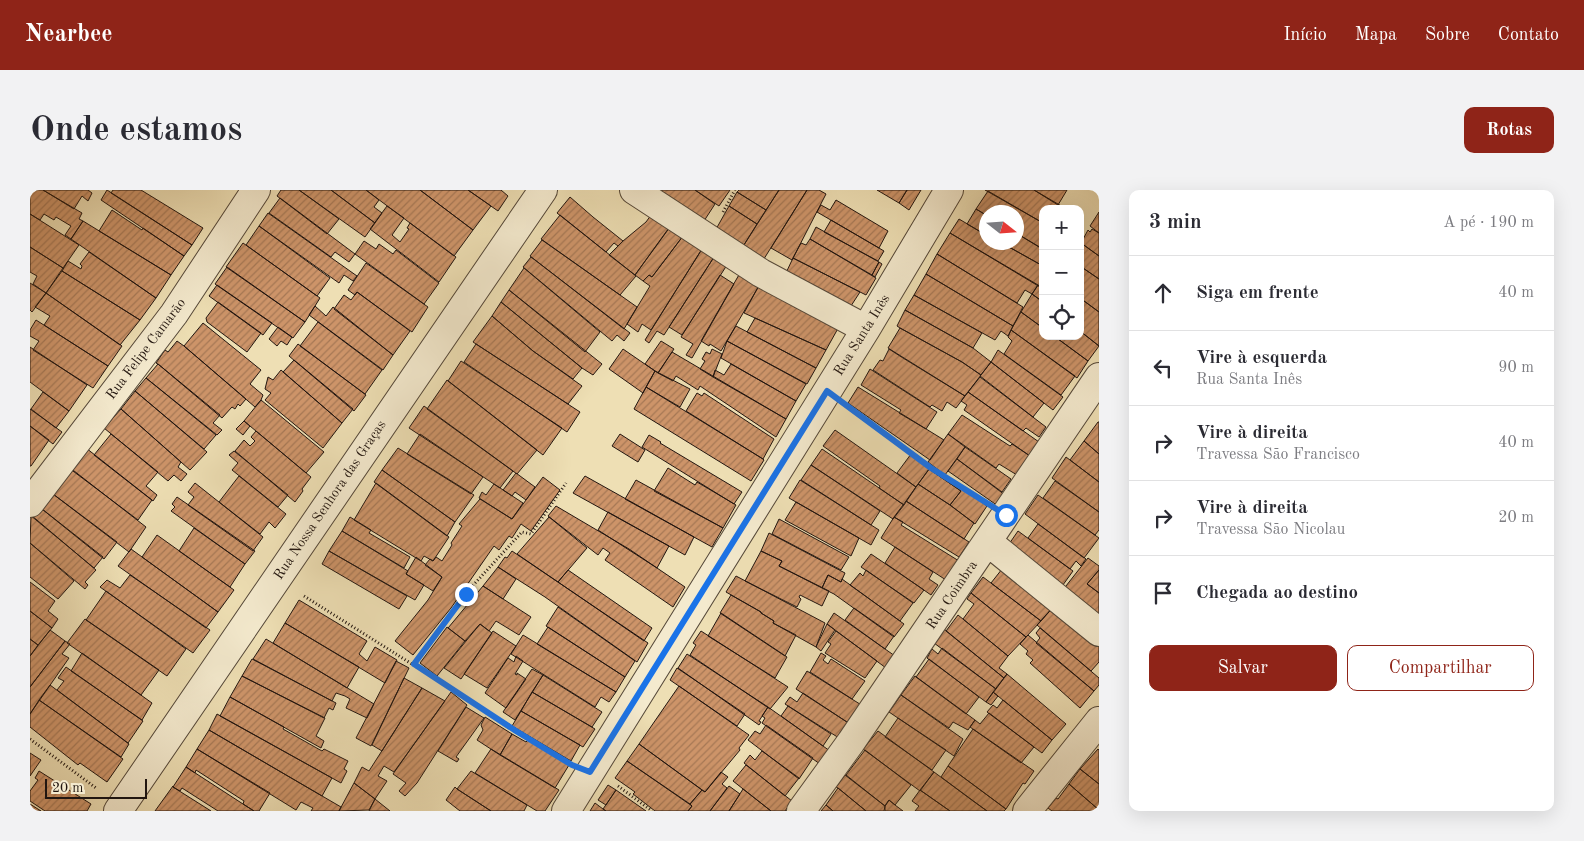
<!DOCTYPE html>
<html lang="pt">
<meta charset="utf-8">
<style>
body{margin:0;font-family:"Old Standard TT",serif;background:#f2f2f3;color:#2b2b33}
.controls{position:absolute;right:15px;top:15px;display:grid;overflow:hidden;border-radius:10px;box-shadow:0 5px 20px #0002}
.controls button{width:45px;height:45px;display:grid;place-items:center;padding:0;border:0;border-bottom:1px solid #e1e1e2;background:#fff;color:#2b2b33;font:25px sans-serif}
.compass{position:absolute;left:949px;top:15px;width:45px;height:45px;border-radius:50%;background:#fff;box-shadow:0 5px 20px #0002;rotate:107deg}
.scale{position:absolute;left:15px;bottom:12px;width:102px;box-sizing:border-box;padding-left:5px;border:2px solid #221610;border-top:0;font-size:14px;line-height:18px;white-space:nowrap;color:#221610;-webkit-text-stroke:4px #f4eace;paint-order:stroke}
.stop{position:absolute;width:15px;height:15px;margin:-11px;border:4px solid #1a73e8;border-radius:50%;background:#fff}
.stop.end{background:#1a73e8;border-color:#fff;box-shadow:0 1px 5px #0008}
.list{margin:0;padding:0;list-style:none}
h2{display:flex;justify-content:space-between;align-items:center;height:65px;margin:0;padding:0 20px;font-size:21px}
h2 small{font-size:16px;font-weight:400;color:#7c7c81}
.list li{display:grid;grid-template-columns:32px 1fr auto;gap:15px;align-items:center;box-sizing:border-box;height:75px;padding:0 20px;border-top:1px solid #e1e1e2}
.list b{display:block;font-size:19px;white-space:nowrap}
.list p{margin:0;font-size:16px;white-space:nowrap;color:#7c7c81}
.list em{font-size:16px;font-style:normal;color:#7c7c81}
.actions{display:flex;gap:10px;padding:15px 20px}
.actions a{flex:1;padding:11px 0;border:1px solid #8f2418;border-radius:10px;text-align:center;font-size:18px;color:#8f2418}
.actions .main{background:#8f2418;color:#fff}
.icon{flex:none;width:28px;height:28px;fill:none;stroke:currentColor;stroke-width:2;stroke-linecap:round;stroke-linejoin:round}
.map{position:relative;flex:none;width:1069px;height:621px;overflow:hidden;border-radius:10px}
header{display:flex;align-items:center;gap:30px;box-sizing:border-box;height:70px;padding:0 25px;background:#8f2418;color:#fff}
header strong{font-size:24px}
nav{display:flex;gap:28px;margin-inline-start:auto;font-size:18px}
.intro{display:flex;align-items:center;justify-content:space-between;box-sizing:border-box;height:120px;padding:0 30px}
h1{margin:0;font-size:35px}
.button{padding:12px 22px;border-radius:10px;background:#8f2418;color:#fff;font-size:18px;font-weight:700}
main{display:flex;gap:30px;padding:0 30px}
aside{flex:1;background:#fff;border-radius:10px;box-shadow:0 5px 20px #0002}
.map>svg:first-child{display:block}
.building{fill:url(#building-hatch);stroke:#221610}
.lines{fill:none;stroke-linecap:round;stroke-linejoin:round}
.minor-casing{stroke:#554839;stroke-width:30}
.path{stroke:#221610;stroke-width:3;stroke-dasharray:1 2.5;stroke-linecap:butt}
.minor{stroke:#f4eace;stroke-width:28}
.route{stroke:#1a73e8;stroke-width:6}
.labels{text-anchor:middle;dominant-baseline:central;stroke-width:4;stroke-linejoin:round;paint-order:stroke}
.street-label{font-size:14px;fill:#221610;stroke:#f4eace}
</style>
<header>
<strong>Nearbee</strong>
<nav><a>Início</a><a>Mapa</a><a>Sobre</a><a>Contato</a></nav>
</header>
<div class="intro"><h1>Onde estamos</h1><a class="button">Rotas</a></div>
<main>
<div class="map">
<svg width="1069" height="621" viewBox="0 0 1069 621">
<defs>
<pattern id="building-hatch" width="6" height="6" patternUnits="userSpaceOnUse" patternTransform="scale(1.25)"><rect width="6" height="6" fill="#cd9469"/><path d="M-1 1l2-2M0 6l6-6M5 7l2-2" fill="none" stroke="#a67855"/></pattern>
</defs>
<rect width="100%" height="100%" fill="#eedfb4"/>
<filter id="stains"><feTurbulence type="fractalNoise" baseFrequency=".004" numOctaves="4"/><feColorMatrix values="0 0 0 0 .2 0 0 0 0 .09 0 0 0 0 .02 0 0 0 .5 -.17"/></filter>
<radialGradient id="worn" r=".72"><stop offset=".6" stop-color="#630" stop-opacity="0"/><stop offset="1" stop-color="#630" stop-opacity=".3"/></radialGradient>
<path class="building" d="M0,0H13L52,23L49,29L53,31L41,49L35,45L41,36L26,27L24,30L14,24L10,30L0,24Z
M13,0H58L62,3L58,11L52,6L44,19Z
M77,0L162,55L154,66L71,10Z
M83,0H111L173,38L162,55L81,3Z
M251,0H269L309,29L297,44L247,6Z
M269,0H301L345,33L335,47Z
M301,0H336L349,10L344,17L352,23L345,33Z
M336,0H390L443,40L424,66Z
M390,0H438L461,16L443,40Z
M438,0H471L478,6L468,21Z
M632,0H665L685,14L674,31L631,3Z
M665,0H700L689,16Z
M709,0H749L736,20L707,2Z
M749,0H777L732,72L712,58Z
M777,0H789L796,4L762,70L741,58Z
M847,0H877L869,13Z
M877,0H891L879,20L869,13Z
M955,0H1004L1033,17L1013,19V33Z
M1004,0H1037L1028,15Z
M958,1L1013,33V50L1009,57L986,43V22H956V25L946,19Z
M707,2L736,20L727,34L699,16Z
M540,7L563,27L593,51L588,56L584,53L576,62L527,23Z
M250,8L325,64L319,72L305,62L301,67L239,23Z
M806,10L858,41L849,58L787,22L791,15L800,20Z
M357,16L374,28L362,45L370,52L379,39L377,38L380,33L426,67L409,92L340,39Z
M699,16L727,34L712,58L685,41Z
M946,19L956,25V45L937,34Z
M82,20L112,40L113,38L154,66L141,85L69,41Z
M624,21L641,35L605,85L579,65L593,51L616,32Z
M1069,22V43L1060,36Z
M238,23L327,86L323,91L314,85L309,93L229,36Z
M0,24L49,55L33,78L0,57Z
M530,25L606,86L590,105L511,49Z
M929,29L956,45V52H970L1013,76V92L1010,97L920,43Z
M801,30L854,61L848,71L794,42Z
M53,31L141,85L126,108L41,49Z
M229,36L300,88L287,106L216,55Z
M640,37L653,46L622,87L619,85L613,91L605,85Z
M786,37L849,72L842,85L780,49Z
M1062,39L1069,43V66L1051,53L1058,40L1060,42Z
M920,43L1008,95L1002,104L995,100L987,113L907,64Z
M986,43L1013,59V76L970,52H986Z
M653,46L672,59L621,140L612,134L608,142L597,134L620,96L613,91L619,85L622,87Z
M780,49L846,88L836,105L763,68L771,53L776,55Z
M512,50L607,117L594,139L500,66Z
M334,51L346,59L349,54L363,64L366,60L409,93L394,114L325,64Z
M213,53L290,108L275,132L196,77Z
M1051,53L1069,66V89L1050,76Z
M0,57L33,78L16,103L3,94L7,86L0,82Z
M672,59L684,67L634,145L627,141L619,153L615,150Z
M59,62L126,108L110,130L32,81L38,71L51,79L52,76L50,74Z
M907,64L993,117L983,136L896,84Z
M501,67L600,143L594,151L587,145L582,151L493,77Z
M684,67L697,75L652,145L639,137Z
M763,68L830,102L819,119L755,85Z
M849,72L852,74L845,87L842,85Z
M336,73L398,117L382,142L327,102L325,105L318,100Z
M1050,76L1069,89V122L1050,108Z
M197,77L275,132L263,148L185,94Z
M494,78L570,142L555,162L479,100Z
M32,81L110,130L90,155L16,103Z
M710,83L730,94L691,161L680,154L679,156L671,151Z
M896,84L983,136L978,146L971,141L965,150L884,105Z
M690,85L704,94L662,168L656,165L663,154L651,147Z
M732,90L767,111L764,117L811,133L796,160L714,123Z
M0,93L16,103L2,122L0,120Z
M187,95L242,133L233,145L179,106Z
M1008,95L1013,98V112L1002,104Z
M479,100L572,174L563,185L552,178L471,112Z
M327,102L380,141L363,165L304,119L314,105L321,110Z
M16,103L92,156L78,176L14,135L20,126L5,117Z
M1002,104L1013,112V138L991,122Z
M884,105L952,143L943,158L875,120Z
M1050,108L1069,122V156L1050,141Z
M188,112L231,143L217,162L177,132L176,128Z
M471,112L552,178L543,189L503,161L462,126Z
M285,116L296,126L303,117L363,165L353,180L279,125Z
M875,120L943,158L961,172L951,185L932,172L870,138L867,136Z
M991,122L1013,138V146H1024L1058,171L1047,188L981,140Z
M462,126L503,161L552,196L538,214L443,152Z
M725,128L796,160L786,178L717,142Z
M6,130L78,176L63,198L3,160L9,151L0,146V140Z
M288,132L352,180L335,204L270,156Z
M173,133L231,180L220,194L233,205L231,210L225,217L154,156Z
M706,136L786,178L777,194L697,151Z
M248,137L262,147L257,155L251,151L247,156L239,149Z
M870,138L932,172L951,185L935,206L858,158Z
M981,140L1045,186L1031,205L974,164L982,151L978,147Z
M1050,141L1069,156L1058,171L1024,146H1050Z
M147,151L154,156L216,209L210,216L208,214L205,219L202,217L192,228L128,174L126,173L135,160L138,162Z
M631,151L644,159L628,183L615,174Z
M697,151L776,194L766,211L691,168Z
M268,154L336,205L324,221L259,166Z
M446,154L550,222L537,242L434,172Z
M0,157L57,195L39,221L0,192Z
M593,159L625,181L613,203L579,179Z
M682,159L692,164L683,187L670,179L675,171L672,169L676,162L680,164Z
M859,159L873,168L935,206L926,218L917,212L912,221L902,215L900,217L843,180L850,170L853,171Z
M968,160L1033,207L1023,220L961,172Z
M642,162L756,229L746,247L670,196L668,200L646,186L643,191L628,183Z
M264,170L323,219L312,233L253,182Z
M431,171L532,238L513,265L418,191Z
M961,172L1014,213L1003,227L950,186Z
M128,174L190,225L183,233L192,240L187,245L116,188Z
M701,174L766,211L756,229L683,187L685,180L694,185Z
M840,179L907,222L896,239L869,223L871,220L831,195Z
M251,180L312,233L293,258L235,210L241,203L235,199L238,187L243,190Z
M625,181L660,199L650,217L616,197Z
M950,187L1016,237L1009,247L996,238L993,241L938,202Z
M116,188L186,245L174,259L105,201Z
M417,190L507,260L487,284L397,219Z
M616,197L733,269L734,270L721,291L604,219Z
M828,197L914,250L900,270L818,213Z
M105,201L177,262L160,280L91,219Z
M13,202L39,221L26,238L1,219Z
M938,202L1009,252L1000,266L934,220L937,215L931,211Z
M667,203L672,206L674,203L744,249L733,269L656,221Z
M231,210L294,262L276,283L214,231Z
M394,216L483,281L470,298L379,238Z
M0,219L32,242L23,254L0,236Z
M91,219L151,272L148,277L157,284L151,291L144,285L138,291L74,238Z
M932,225L980,256L982,254L1000,266L987,285L969,274L966,278L918,244Z
M214,231L220,236L213,245L206,239Z
M1068,232H1069V264L1054,251Z
M0,236L19,250L1,276H0Z
M805,240L886,297L874,315L849,298L850,296L793,256Z
M226,241L281,287L272,299L273,301L265,312L205,261L214,250L220,256L225,251L221,247Z
M81,244L128,282L116,296L127,305L123,311L64,265Z
M390,244L453,287L441,304L377,264Z
M590,244L615,260L608,272L582,256Z
M918,244L935,257L915,285L898,272Z
M619,245L631,252L630,253L712,302L704,314L612,257Z
M1054,251L1069,264V292L1040,270Z
M935,257L981,289L972,302L927,269Z
M56,258L122,310L108,330L39,278Z
M368,258L444,305L425,332L352,280Z
M792,259L874,315L863,329L781,275Z
M204,261L258,305L248,317L202,280L208,273L199,265Z
M881,264L900,278L886,297L867,283Z
M1036,267L1069,292V322L1022,288Z
M927,269L975,305L968,316L918,281Z
M781,275L850,321L841,335L771,290Z
M39,277L116,337L99,362L19,301Z
M638,278L665,295L667,292L706,315L693,338L624,301Z
M900,278L936,302L937,301L957,316L945,334L920,315L931,301L899,279Z
M899,279L931,301L920,315L888,294Z
M352,280L425,332L417,346L344,292Z
M486,283L505,297L496,310L485,302L482,306L473,300Z
M209,286L256,324L245,338L239,332L230,344L189,312Z
M555,286L664,347L655,365L543,303Z
M513,287L530,300L501,341L491,334L482,348L479,346L469,360L464,356L421,418L383,465L365,451L398,410L412,387L395,375L400,369L403,371L406,367L412,371L422,355L421,353L432,336L429,334L450,309L482,329Z
M606,290L693,338L682,357L595,309Z
M770,290L849,340L841,355L759,308Z
M1025,291L1069,322V340L1065,345L1013,308Z
M165,293L233,347L223,361L158,315L164,307L158,302Z
M346,293L419,347L403,371L394,366L391,371L324,330Z
M464,294L493,313L482,329L449,308L452,302L456,305Z
M888,294L920,315L944,333L934,349L876,311Z
M19,301L87,352L74,369L7,315Z
M1008,305L1069,348L1054,368L995,324Z
M147,307L225,361L215,374L141,321L145,317L142,314Z
M876,311L939,352L929,367L864,327Z
M766,312L829,348L821,366L755,330Z
M7,315L73,367L64,378L0,325Z
M526,316L599,359L655,397L643,417L575,370L580,363L573,358L568,365L518,326Z
M578,322L639,356L627,378L568,340Z
M1,325L66,380L55,392L58,395L55,399L0,353Z
M320,327L341,340L339,343L380,367L374,378L312,341Z
M519,327L557,358L528,392L487,364Z
M864,327L873,332L871,335L929,371L916,390L851,348Z
M749,329L819,367L811,380L742,344Z
M1008,334L1056,369L1051,376L1046,371L1040,379L998,348Z
M164,338L215,374L200,397L149,361Z
M312,341L378,381L376,384L394,395L385,410L299,361Z
M988,341L1043,381L1030,399L977,357Z
M739,343L815,383L811,392L798,385L792,398L749,376L752,371L731,361Z
M127,345L204,400L188,422L112,367Z
M0,353L44,391L28,409L0,387Z
M865,357L903,382L899,389L908,395L901,405L855,373Z
M101,359L188,422L176,438L88,376Z
M299,361L377,406L369,419L292,374Z
M482,361L618,453L607,472L515,407L468,377L475,367L477,368Z
M731,361L752,371L749,376L799,401L792,416L770,405L769,407L771,409L767,417L715,391Z
M841,364L894,400L884,413L831,377Z
M386,367L412,387L403,401L376,384Z
M1058,368L1069,376V380L1057,394L1069,403V430L1032,401Z
M976,374L1026,414L1011,431L961,393Z
M468,377L486,389L473,409L453,396Z
M538,380L622,438L614,451L528,392Z
M836,380L883,413L870,431L820,395L830,383L833,386Z
M1069,380V403L1057,394Z
M100,385L180,440L163,463L70,397L77,390L90,398Z
M798,385L811,392L812,389L874,434L864,447L804,404L792,398Z
M706,386L795,433L786,457L743,433L744,431L731,423V422L696,402Z
M953,387L1011,431L996,447L941,403Z
M0,392L25,411L18,421L28,429L22,438L0,421Z
M453,396L501,427L489,445L466,431L459,441L450,434L435,451L418,438Z
M76,401L156,459L137,486L56,430Z
M941,403L996,447L978,466L933,429L944,414L937,409Z
M701,405L731,422V423L744,431L743,433L766,445L755,466L690,423Z
M269,410L337,451L329,464L337,471L345,457L367,470L355,493L255,433Z
M1024,416L1069,453V472L1061,481L1007,435Z
M528,417L605,471L595,487L516,436Z
M824,418L864,446L855,459L815,430Z
M0,421L22,438L8,455L0,449Z
M691,423L757,467L745,488L678,446Z
M804,423L865,466L856,478L797,434Z
M928,425L978,466L969,478L977,484L974,488L916,441Z
M55,429L129,480L111,505L37,453Z
M255,433L329,477L317,498L243,453Z
M450,434L462,443L431,489L414,478Z
M797,434L805,440L791,461L786,457Z
M417,437L435,451L407,486L390,473Z
M518,437L595,487L586,502L507,454Z
M1010,438L1069,488V495L1064,501L1006,453L1010,448L1006,443Z
M914,439L974,488L966,499L904,453Z
M20,440L35,451L0,497V466Z
M463,441L486,456L457,498L434,484Z
M671,441L758,497L740,519L660,465L666,455L663,453Z
M806,441L847,471L835,488L795,463L801,454L798,452Z
M493,445L586,502L579,512L571,507L565,517L481,464Z
M998,445L1064,501L1050,518L1000,473L1003,470L996,464L998,461L990,454Z
M0,449L8,455L0,466Z
M236,449L344,514L337,528L316,518L320,509L315,506L306,503L302,511L223,469Z
M35,451L40,454L32,464L39,468L0,524V497Z
M912,458L966,499L956,512L897,468L902,459L908,464Z
M52,463L122,513L112,530L41,481Z
M791,463L796,466L793,470L798,474L801,469L835,491L822,509L780,482Z
M657,464L738,517L729,531L731,532L729,535L648,478Z
M486,466L493,471L485,484L487,485V483L496,489L476,518L455,503L478,468L484,472Z
M222,469L306,513L303,520L299,518L294,528L212,486Z
M899,469L949,507L936,524L886,487Z
M366,471L379,478L341,556L326,548Z
M36,477L113,531L98,553L27,500L34,491L28,488Z
M647,478L715,524L707,536L640,490Z
M502,479L513,485L485,530L473,522Z
M777,481L833,516L820,534L766,499Z
M977,484L1036,534L1022,550L963,502Z
M513,485L572,522L562,537L502,502Z
M212,486L295,528L286,546L294,551L291,558L200,507Z
M885,486L945,530L938,540L923,532L919,538L871,505Z
M374,488L392,498L352,561L342,555Z
M20,495L99,554L91,567L9,510Z
M649,496L719,545L709,558L710,560L675,602L609,554Z
M392,498L415,511L364,582L354,576L348,586L357,591L345,609L324,593L332,577L339,581Z
M421,502L437,515L387,593L375,606L369,601L376,593L363,584Z
M502,502L565,539L553,557L491,521Z
M963,502L968,506L961,515L956,512Z
M773,503L820,534L809,548L755,514L760,507L767,512Z
M871,505L933,549L924,566L859,522Z
M200,507L254,537L253,539L292,561L294,559L318,571L314,579L317,581L311,593L190,526Z
M9,510L93,569L77,592L50,573L48,575L0,537V524Z
M973,510L1022,550L1012,563L957,522L963,515L967,518Z
M758,516L801,544L793,556L751,526Z
M436,517L454,528L426,567L429,569L427,572L408,561Z
M738,517L800,561L790,574L732,533L735,528L732,526Z
M491,521L550,555L541,571L482,536Z
M959,523L1004,557L991,573L940,537L945,530L950,534Z
M187,524L302,588L292,606L179,540Z
M455,527L482,544L470,565L447,550L453,540L451,535Z
M868,528L916,560L902,580L855,547Z
M736,535L783,568L769,589L718,550L725,541L730,544Z
M943,539L1004,581L995,594L993,593L976,619L918,576Z
M179,540L311,617L309,621H281L283,618L271,612L266,620L167,559Z
M848,541L904,582L890,601L833,559Z
M482,544L496,552L498,550L539,575L525,598L470,565Z
M609,554L672,600L660,614L597,571Z
M167,559L240,603L229,621H224L213,614L214,611L166,580L165,583L156,577Z
M461,559L529,600L515,621H507L445,583Z
M1068,559L1069,560V594L1050,579Z
M835,560L881,595L865,615L859,610L855,616L816,585Z
M732,561L769,588L755,606L714,573L720,565L725,570Z
M0,563L11,570L0,586Z
M597,571L662,616L658,621H625L603,604L605,602L585,588Z
M716,575L762,611L755,621H741L703,591Z
M918,576L976,619L974,621H957L911,587Z
M156,577L213,614L224,621H188L152,598L150,601L143,597Z
M1050,579L1069,594V620L1039,594Z
M9,581L61,614L57,621H15L0,611V601L8,590L5,588Z
M441,581L497,615L494,621H461L427,599Z
M691,582L698,587L692,594L697,598L680,621H658L662,616L660,614L672,600L675,602Z
M904,582L943,611L957,621H920L890,600Z
M815,585L855,616L854,621H836L808,598L806,597Z
M324,593L345,609L339,620L309,621Z
M1039,594L1069,620V621H1022L1018,618L1026,608L1028,609Z
M578,595L586,600L576,615L568,610Z
M143,596V597L181,621H125Z
M699,596L710,604L699,621H680Z
M425,597L427,599L461,621H430L416,610Z
M808,598L836,621H803L796,615Z
M713,599L741,621H699Z
M586,600L616,621H576L573,619Z
M890,600L920,621H885L889,616L882,611Z
M345,609L360,621H339Z
M859,610L865,615L873,621H855V616Z
M565,613L573,619L576,621H560Z
M0,614L11,621H0Z
M796,615L803,621H791Z"/>
<g class="lines">
<defs>
<path id="minor" d="M604,0L731,83L836,139
M0,313L144,124L226,0
M958,352L1069,442
M88,621L513,0
M536,621L836,139L919,0
M771,621L821,552L1069,187
M997,621L1069,531"/>
</defs>
<use href="#minor" class="minor-casing"/>
<path class="path" d="M693,22L705,0
M822,220L901,278L950,309
M274,406L531,568
M384,474L436,403L492,342L501,344L536,293
M0,549L66,598
M588,596L622,621"/>
<use href="#minor" class="minor"/>
</g>
<g class="lines">
<path class="route" d="M436,404L384,474L486,541L542,575L560,582L797,201L901,278L976,325"/>
</g>
<g class="labels">
<g class="street-label">
<text transform="translate(832 145) rotate(-58)">Rua Santa Inês</text>
<text transform="translate(116 159) rotate(-53)">Rua Felipe Camarão</text>
<text transform="translate(300 310) rotate(-56)">Rua Nossa Senhora das Graças</text>
<text transform="translate(922 405) rotate(-56)">Rua Coimbra</text>
</g>
</g>
<rect width="100%" height="100%" filter="url(#stains)"/>
<rect width="100%" height="100%" fill="url(#worn)"/>
</svg>
<div class="controls">
<button>+</button>
<button>−</button>
<button><svg class="icon" aria-label="locate" viewBox="0 0 24 24"><circle cx="12" cy="12" r="6"/><path d="M12 2v4M12 18v4M2 12h4M18 12h4"/></svg></button>
</div>
<svg class="compass" viewBox="-18 -18 36 36"><path d="M0-13l5 13h-10z" fill="#e53935"/><path d="M0 13l5-13h-10z" fill="#7c7c81"/></svg>
<div class="scale">20 m</div>
<div class="stop" style="left:976px;top:325px"></div>
<div class="stop end" style="left:436px;top:404px"></div>
</div>
<aside>
<h2>3 min<small>A pé · 190 m</small></h2>
<ul class="list">
<li><svg class="icon" aria-label="ahead" viewBox="0 0 24 24"><path d="M12 20V5M6 11l6-6 6 6"/></svg><div><b>Siga em frente</b></div><em>40 m</em></li>
<li><svg class="icon" aria-label="left" viewBox="0 0 24 24"><path d="M17 20v-9H6M10 6l-5 5 5 5"/></svg><div><b>Vire à esquerda</b><p>Rua Santa Inês</p></div><em>90 m</em></li>
<li><svg class="icon" aria-label="right" viewBox="0 0 24 24"><path d="M7 20v-9h11M14 6l5 5-5 5"/></svg><div><b>Vire à direita</b><p>Travessa São Francisco</p></div><em>40 m</em></li>
<li><svg class="icon" aria-label="right" viewBox="0 0 24 24"><path d="M7 20v-9h11M14 6l5 5-5 5"/></svg><div><b>Vire à direita</b><p>Travessa São Nicolau</p></div><em>20 m</em></li>
<li><svg class="icon" aria-label="arrive" viewBox="0 0 24 24"><path d="M6 21V4h12l-3 4 3 4H6"/></svg><div><b>Chegada ao destino</b></div></li>
</ul>
<div class="actions"><a class="main">Salvar</a><a>Compartilhar</a></div>
</aside>
</main>
